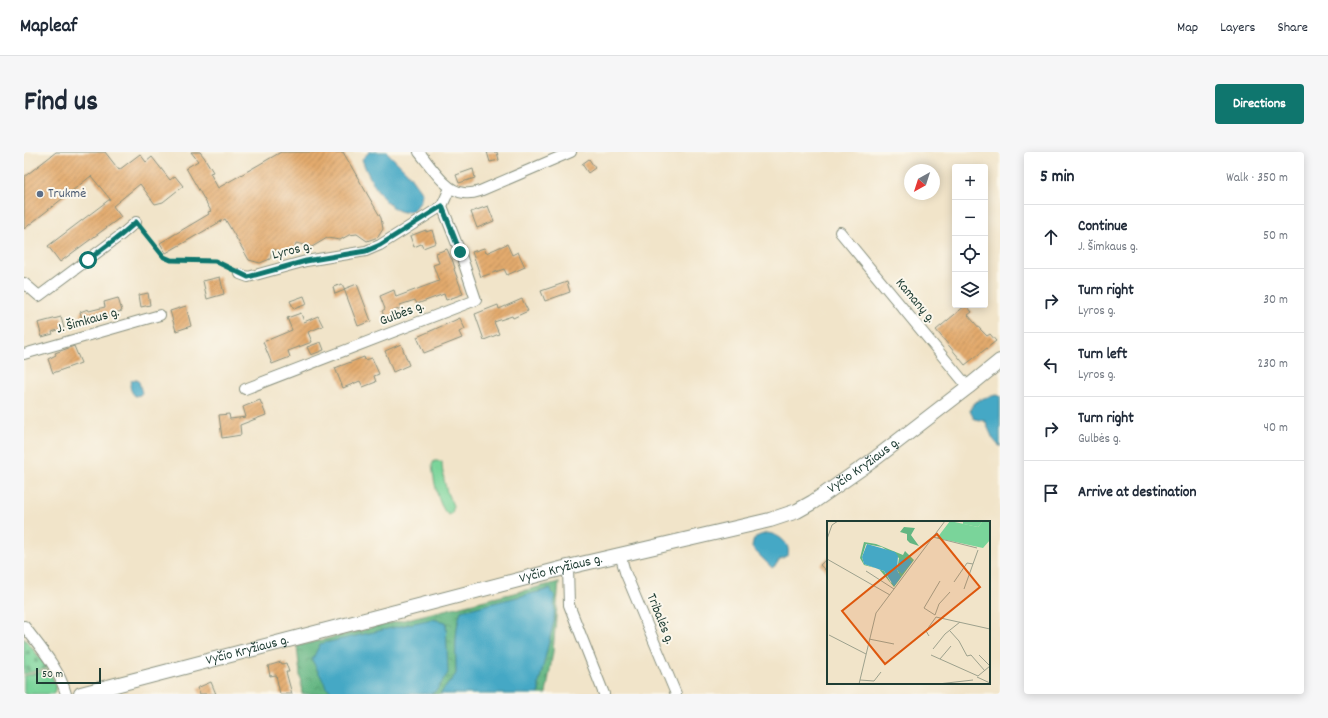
<!DOCTYPE html>
<meta charset="utf-8">
<style>
body{margin:0;font-family:Dekko,sans-serif;background:#f6f6f7;color:#1f2937}
.controls{position:absolute;right:12px;top:12px;display:grid;overflow:hidden;border-radius:4px;box-shadow:0 2px 10px #0003}
.controls button{width:36px;height:36px;display:grid;place-items:center;padding:0;border:0;border-bottom:1px solid #e0e1e3;background:#fff;color:#1f2937;font:20px sans-serif}
.compass{position:absolute;left:880px;top:12px;width:36px;height:36px;border-radius:50%;background:#fff;box-shadow:0 2px 10px #0003;rotate:219deg}
.scale{position:absolute;left:12px;bottom:10px;width:65px;box-sizing:border-box;padding-left:4px;border:2px solid #1f3d34;border-top:0;font-size:11px;line-height:14px;white-space:nowrap;color:#1f3d34;-webkit-text-stroke:3px #fbf7ec;paint-order:stroke}
.stop{position:absolute;width:12px;height:12px;margin:-9px;border:3px solid #0f766e;border-radius:50%;background:#fff}
.stop.end{background:#0f766e;border-color:#fff;box-shadow:0 1px 4px #0008}
.list{margin:0;padding:0;list-style:none}
h2{display:flex;justify-content:space-between;align-items:center;height:52px;margin:0;padding:0 16px;font-size:17px}
h2 small{font-size:13px;font-weight:400;color:#747a83}
.list li{display:grid;grid-template-columns:26px 1fr auto;gap:12px;align-items:center;box-sizing:border-box;height:64px;padding:0 16px;border-top:1px solid #e0e1e3}
.list b{display:block;font-size:15px;white-space:nowrap}
.list p{margin:0;font-size:13px;white-space:nowrap;color:#747a83}
.list em{font-size:13px;font-style:normal;color:#747a83}
.icon{flex:none;width:22px;height:22px;fill:none;stroke:currentColor;stroke-width:2;stroke-linecap:round;stroke-linejoin:round}
.map{position:relative;flex:none;width:976px;height:542px;overflow:hidden;border-radius:4px}
header{display:flex;align-items:center;gap:24px;box-sizing:border-box;height:56px;padding:0 20px;background:#fff;border-bottom:1px solid #e0e1e3}
header strong{font-size:19px}
nav{display:flex;gap:22px;margin-inline-start:auto;font-size:14px}
.intro{display:flex;align-items:center;justify-content:space-between;box-sizing:border-box;height:96px;padding:0 24px}
h1{margin:0;font-size:28px}
.button{padding:10px 18px;border-radius:4px;background:#0f766e;color:#fff;font-size:14px;font-weight:700}
main{display:flex;gap:24px;padding:0 24px}
aside{flex:1;background:#fff;border-radius:4px;box-shadow:0 2px 10px #0003}
.map>svg:first-child{display:block}
.grass{fill:#7ad49a;stroke:#4c8867}
.forest{fill:url(#forest-crowns);stroke:#417a5b}
.cemetery{fill:url(#cemetery-stones);stroke:#4c8867}
.water{fill:#45a8c5;stroke:#32727c}
.building{fill:url(#building-hatch)}
.lines{fill:none;stroke-linecap:round;stroke-linejoin:round}
.street-casing{stroke:#88907e;stroke-width:12}
.secondary-casing{stroke:#88907e;stroke-width:16}
.path{stroke:#88907e;stroke-width:1.5;stroke-dasharray:3 3;stroke-linecap:butt}
.street{stroke:#fff;stroke-width:10}
.secondary{stroke:#fff;stroke-width:14}
.route{stroke:#0f766e;stroke-width:5}
.service-dot{fill:#5c6f8a;stroke:#fbf7ec;stroke-width:1.5}
.labels{text-anchor:middle;dominant-baseline:central;stroke-width:4;stroke-linejoin:round;paint-order:stroke}
.service-label{font-size:14px;fill:#4e5e75;stroke:#fbf7ec;text-anchor:start}
.street-label{font-size:14px;fill:#1f3d34;stroke:#fbf7ec}
.inset-road{fill:none;stroke:#9da18d;stroke-width:1}
.view{fill:#de580e;fill-opacity:0.15;stroke:#de580e;stroke-width:2}
.inset-edge{fill:none;stroke:#1f3d34;stroke-width:2}
</style>
<header>
<strong>Mapleaf</strong>
<nav><a>Map</a><a>Layers</a><a>Share</a></nav>
</header>
<div class="intro"><h1>Find us</h1><a class="button">Directions</a></div>
<main>
<div class="map">
<svg width="976" height="542" viewBox="0 0 976 542">
<defs>
<pattern id="forest-crowns" width="20" height="18" patternUnits="userSpaceOnUse"><rect width="20" height="18" fill="#63b682"/><path d="M2 6a3 3 0 1 1 6 0M12 15a3 3 0 1 1 6 0" fill="none" stroke="#51956b"/></pattern>
<pattern id="cemetery-stones" width="16" height="16" patternUnits="userSpaceOnUse"><rect width="16" height="16" fill="#7ad49a"/><path d="M2 7V4a2 2 0 0 1 4 0v3zM10 15v-3a2 2 0 0 1 4 0v3z" fill="#63ad7e"/></pattern>
<pattern id="building-hatch" width="6" height="6" patternUnits="userSpaceOnUse"><rect width="6" height="6" fill="#e3aa6d"/><path d="M-1 1l2-2M0 6l6-6M5 7l2-2" fill="none" stroke="#b78c5a"/></pattern>
</defs>
<rect width="100%" height="100%" fill="#fbf7ec"/>
<filter id="ink" filterUnits="userSpaceOnUse"><feTurbulence type="fractalNoise" baseFrequency=".025" numOctaves="2"/><feDisplacementMap in="SourceGraphic" scale="8" xChannelSelector="R" yChannelSelector="G"/><feConvolveMatrix kernelMatrix="1 2 1 2 8 2 1 2 1" color-interpolation-filters="sRGB"/></filter>
<filter id="wash" filterUnits="userSpaceOnUse"><feTurbulence type="fractalNoise" baseFrequency=".012" numOctaves="4" result="noise"/><feDisplacementMap in="SourceGraphic" scale="16" xChannelSelector="R" yChannelSelector="G"/><feGaussianBlur stdDeviation="0.9" result="paint"/><feColorMatrix in="noise" values="0 0 0 0 0 0 0 0 0 0 0 0 0 0 0 0 0 1.4 0 .05"/><feComposite in="paint" operator="in"/></filter>
<g filter="url(#wash)">
<rect width="100%" height="100%" fill="#f1e4c9"/>
<path class="grass" d="M410,309H415L418,310C418,318 421,335 424,343C427,350 431,353 428,361L424,363C413,353 410,327 408,313Z
M25,518C28,526 35,534 29,542H0V524Z"/>
<path class="forest" d="M535,430L529,500L522,542H515V531L521,500L434,468L432,488V522L416,542H407L413,538L422,471L408,467L303,536L312,542H278L273,494Z"/>
<path class="cemetery" d="M0,486L24,516L0,522Z"/>
<path class="water" d="M345,0H363L383,20L398,41L397,48L389,58C386,59 382,60 380,60C361,58 343,23 338,7Z
M112,227L115,230L118,241L116,243L111,244C107,240 104,233 108,228Z
M973,243L976,244V295L969,287L961,269L950,267L946,259C949,247 962,245 973,243Z
M743,381C754,382 767,391 764,403L755,408L752,413L748,416L728,396C729,384 733,384 743,381Z
M526,437L531,444L530,469L515,531V542H416L432,522C432,501 430,479 437,459Z
M408,467L422,470L424,521L413,538L407,542H312L303,536L288,508L296,492Z"/>
<g id="blocks">
<path class="building" d="M32,0H81L95,18L116,2L122,10L128,5L146,28L151,24L159,34L139,50L131,52L116,32L89,54L97,65L36,110L24,94L86,47L67,24L0,77V25Z
M167,0H176L180,5L189,20L186,21L194,36L257,0H319L357,66L359,77L354,85L343,89L333,82L325,83L316,88L303,86L288,95L272,91L271,96L262,101L249,97L246,107L236,111L225,108L201,67L142,101L136,91L185,62L184,60L187,59L162,16L174,9Z
M463,0H473L475,8L466,10Z
M565,7L571,16L564,21L558,12Z
M449,17L451,26L435,31L432,23Z
M464,54L470,69L453,76L447,60Z
M402,78V80L408,78L412,91L399,96L397,92L390,95L386,84Z
M483,92L488,103L494,100L501,115L483,123L480,117L457,125L448,100L460,96L462,101Z
M423,97L427,106L428,107L431,116L430,117L439,142L422,148L420,142L393,152L391,148L376,153L377,156L370,159L373,164L362,169L358,159L361,157L356,144L370,138L372,145L415,129L409,113L415,111L412,101Z
M196,125L200,142L183,147L179,129Z
M543,130L546,140L521,149L517,139Z
M318,132L321,138L311,142L309,135Z
M333,132L347,169L334,174L320,137Z
M124,141L126,153L117,155L115,143Z
M280,144L283,152L270,157L266,149Z
M94,146L98,159L85,162L86,164L77,167L76,165L59,170L56,160L64,157L65,159L81,155L80,150Z
M498,147L504,159L489,166L488,164L470,170L475,182L460,188L451,162L474,153L475,157Z
M942,153L948,160L944,163L956,177L963,184L966,182L972,189L941,213L912,178Z
M162,154L167,174L152,179L146,159Z
M277,161L280,170L294,164L299,174L284,180L288,190L264,199L266,205L248,212L239,190L268,178L263,166Z
M37,165L40,176L28,180L29,182L18,185L14,171Z
M436,166L441,177L435,180L438,186L400,201L393,185Z
M297,190L300,198L287,203L283,195Z
M377,192L385,213L369,220L361,199Z
M50,194L57,211L29,221L24,207L32,203L31,201Z
M340,205L341,208L348,206L355,222L350,224L352,230L339,235L336,229L319,236L311,216Z
M236,248L242,263L216,273L217,283L198,286L195,263L205,262L206,267L222,265L219,255Z
M804,405V421L796,413Z
M257,510L258,512L262,511L265,520H262L268,542H256L252,523L246,524L244,514Z
M187,530L192,542H176L173,536Z"/>
</g>
</g>
<g filter="url(#ink)">
<use href="#blocks" fill-opacity="0" stroke="#88907e" stroke-width="1"/>
<g class="lines">
<defs>
<path id="street" d="M395,0C406,13 422,40 440,41C446,42 450,41 456,39L547,0
M816,80L944,235
M216,122L224,125L282,109L342,99L356,93L418,54L426,36
M0,131L15,144L97,83L112,70
M0,202L136,163
M221,237L452,148L436,100L418,54
M596,402L601,420L652,542
M544,415L545,453L580,542
M0,474C16,495 35,516 42,542"/>
<g id="secondary">
<path id="s1" d="M57,542L544,415L746,368L773,359L789,350L848,309L944,235L976,209"/>
</g>
</defs>
<use href="#street" class="street-casing"/>
<use href="#secondary" class="secondary-casing"/>
<path class="path" d="M118,78L140,105L147,108L191,109L208,118"/>
<use href="#street" class="street"/>
<use href="#secondary" class="secondary"/>
</g>
</g>
<g class="lines" filter="url(#ink)">
<path class="route" d="M64,108L97,83L112,70L140,105L147,108L191,109L224,125L282,109L342,99L356,93L418,54L436,100"/>
</g>
<circle class="service-dot" cx="16" cy="42" r="4"/>
<g class="labels">
<g class="service-label">
<text x="24" y="42">Trukmė</text>
</g>
<g class="street-label">
<text transform="translate(268 99) rotate(-14)">Lyros g.</text>
<text transform="translate(891 149) rotate(50)">Kamanų g.</text>
<text transform="translate(378 162) rotate(-21)">Gulbės g.</text>
<text transform="translate(64 169) rotate(-16)">J. Šimkaus g.</text>
<text stroke="none"><textPath href="#s1" startOffset="820">Vyčio Kryžiaus g.</textPath></text>
<text stroke="none"><textPath href="#s1" startOffset="496">Vyčio Kryžiaus g.</textPath></text>
<text transform="translate(636 467) rotate(68)">Tribalės g.</text>
<text stroke="none"><textPath href="#s1" startOffset="172">Vyčio Kryžiaus g.</textPath></text>
</g>
</g>
<g transform="translate(803 369)">
<rect width="163" height="163" fill="#f1e4c9"/>
<path d="M136,0H156L151,6L136,3Z" fill="#7ad49a"/>
<path d="M77,6L88,7L84,14L92,25L83,22L80,19V13L73,11ZM37,21L49,23L76,34L78,30L87,39L67,66L52,48L37,44L33,37ZM39,23L55,26L72,37L70,49L72,52L64,62L57,50L37,43L35,36Z" fill="#63b682" fill-rule="evenodd"/>
<path d="M123,0L151,6L156,0H163V19L156,27L110,17Z" fill="#7ad49a"/>
<path d="M40,23L68,31L71,35L70,49L74,56L67,65L57,50L37,43L35,36ZM81,37L85,41L75,53L70,48L73,39Z" fill="#45a8c5"/>
<path class="inset-road" d="M106,16L150,27M0,18L5,4L11,0M0,38L63,74M39,50L67,68M127,61L140,42L146,43M137,68L151,29M108,94L97,87L113,60M108,94L112,83L123,71M109,96L163,108M123,110L132,120L140,135L144,134L158,150M2,114L39,133M102,115L99,110L109,96M42,118L67,123M106,128L118,113L133,101M104,134L151,155L163,145M152,134L163,145M113,138L124,125M150,156L163,162M33,159L47,160L54,151M32,163L49,92L118,0M111,163L146,159"/>
<path class="view" d="M110,13L153,66L58,143L15,90Z"/>
<rect width="163" height="163" class="inset-edge"/>
</g>
</svg>
<div class="controls">
<button>+</button>
<button>−</button>
<button><svg class="icon" aria-label="locate" viewBox="0 0 24 24"><circle cx="12" cy="12" r="6"/><path d="M12 2v4M12 18v4M2 12h4M18 12h4"/></svg></button>
<button><svg class="icon" aria-label="layers" viewBox="0 0 24 24"><path d="M12 4l9 5-9 5-9-5zM3 14l9 5 9-5"/></svg></button>
</div>
<svg class="compass" viewBox="-18 -18 36 36"><path d="M0-13l5 13h-10z" fill="#e53935"/><path d="M0 13l5-13h-10z" fill="#747a83"/></svg>
<div class="scale">50 m</div>
<div class="stop" style="left:64px;top:108px"></div>
<div class="stop end" style="left:436px;top:100px"></div>
</div>
<aside>
<h2>5 min<small>Walk · 350 m</small></h2>
<ul class="list">
<li><svg class="icon" aria-label="ahead" viewBox="0 0 24 24"><path d="M12 20V5M6 11l6-6 6 6"/></svg><div><b>Continue</b><p>J. Šimkaus g.</p></div><em>50 m</em></li>
<li><svg class="icon" aria-label="right" viewBox="0 0 24 24"><path d="M7 20v-9h11M14 6l5 5-5 5"/></svg><div><b>Turn right</b><p>Lyros g.</p></div><em>30 m</em></li>
<li><svg class="icon" aria-label="left" viewBox="0 0 24 24"><path d="M17 20v-9H6M10 6l-5 5 5 5"/></svg><div><b>Turn left</b><p>Lyros g.</p></div><em>230 m</em></li>
<li><svg class="icon" aria-label="right" viewBox="0 0 24 24"><path d="M7 20v-9h11M14 6l5 5-5 5"/></svg><div><b>Turn right</b><p>Gulbės g.</p></div><em>40 m</em></li>
<li><svg class="icon" aria-label="arrive" viewBox="0 0 24 24"><path d="M6 21V4h12l-3 4 3 4H6"/></svg><div><b>Arrive at destination</b></div></li>
</ul>
</aside>
</main>
